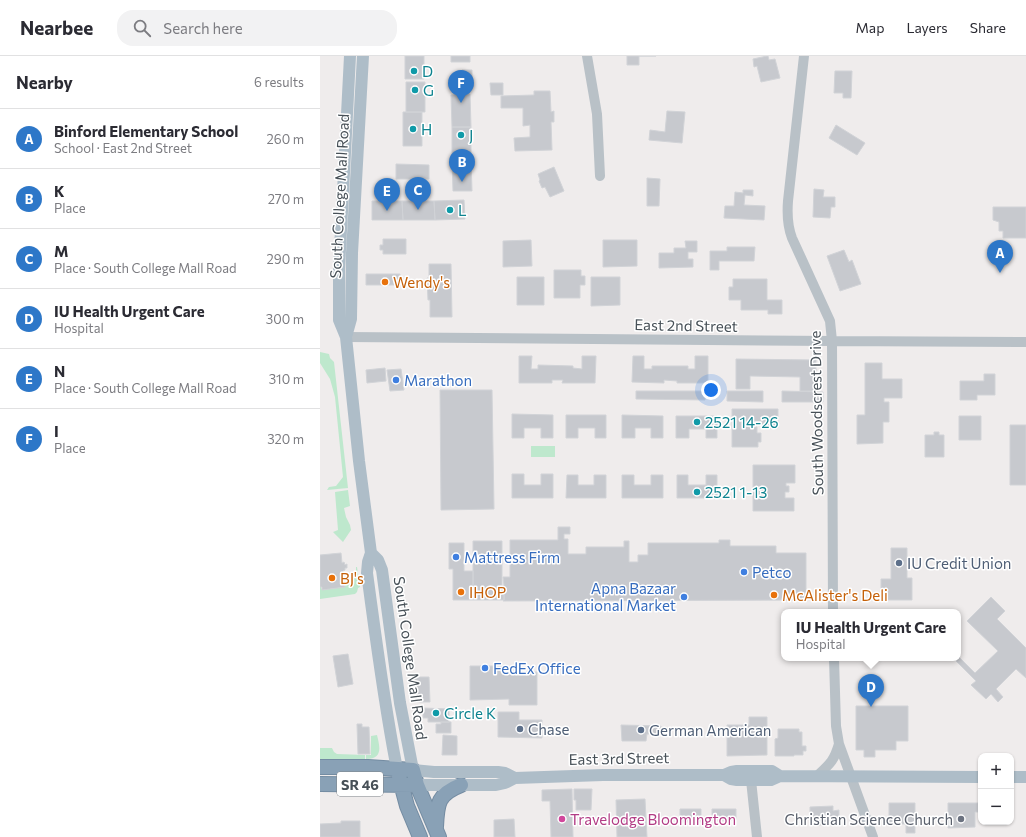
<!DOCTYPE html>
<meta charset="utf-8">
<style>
body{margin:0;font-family:Commissioner,sans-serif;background:#f2f2f3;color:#2b2b33}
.controls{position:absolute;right:12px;bottom:12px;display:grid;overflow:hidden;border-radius:8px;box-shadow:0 1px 3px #0004}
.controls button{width:36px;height:36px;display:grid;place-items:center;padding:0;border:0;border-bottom:1px solid #e1e1e2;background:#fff;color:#2b2b33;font:20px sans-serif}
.you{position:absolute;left:391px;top:334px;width:14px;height:14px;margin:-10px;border:3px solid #fff;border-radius:50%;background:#1a73e8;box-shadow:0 0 0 6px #1a73e833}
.badge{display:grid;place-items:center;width:26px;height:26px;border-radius:50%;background:#2d77c8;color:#fff;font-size:13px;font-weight:700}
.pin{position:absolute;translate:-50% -33px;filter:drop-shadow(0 1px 2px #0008)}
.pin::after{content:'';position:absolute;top:21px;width:14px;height:12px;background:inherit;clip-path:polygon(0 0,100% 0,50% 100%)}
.popup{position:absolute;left:461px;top:553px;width:180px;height:52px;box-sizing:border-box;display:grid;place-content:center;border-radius:8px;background:#fff;filter:drop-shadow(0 1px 3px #0005);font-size:13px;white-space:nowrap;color:#7c7c81}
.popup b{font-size:15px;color:#2b2b33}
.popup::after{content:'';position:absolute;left:50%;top:100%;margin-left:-8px;border:8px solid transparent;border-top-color:#fff}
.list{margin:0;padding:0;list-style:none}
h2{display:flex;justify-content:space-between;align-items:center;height:52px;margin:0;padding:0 16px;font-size:17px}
h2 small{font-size:13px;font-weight:400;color:#7c7c81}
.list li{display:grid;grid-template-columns:26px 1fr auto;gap:12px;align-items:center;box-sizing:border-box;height:60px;padding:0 16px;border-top:1px solid #e1e1e2}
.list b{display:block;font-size:15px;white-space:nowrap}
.list p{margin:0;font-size:13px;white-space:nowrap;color:#7c7c81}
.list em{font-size:13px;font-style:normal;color:#7c7c81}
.icon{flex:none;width:22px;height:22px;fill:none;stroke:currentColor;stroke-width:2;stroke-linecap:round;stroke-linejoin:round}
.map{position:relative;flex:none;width:706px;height:781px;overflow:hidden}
header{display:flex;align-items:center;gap:24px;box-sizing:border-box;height:56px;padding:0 20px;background:#fff;border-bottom:1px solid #e1e1e2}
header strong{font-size:19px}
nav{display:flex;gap:22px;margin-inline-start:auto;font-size:14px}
.search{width:280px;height:36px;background:#f2f2f3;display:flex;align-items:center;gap:10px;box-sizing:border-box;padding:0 14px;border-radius:16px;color:#7c7c81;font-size:15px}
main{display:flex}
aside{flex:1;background:#fff}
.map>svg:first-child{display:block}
.green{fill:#bee8cd}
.building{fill:#c7c9ce;stroke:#d1d3d7}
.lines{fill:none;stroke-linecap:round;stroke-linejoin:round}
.highway-casing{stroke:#748ca2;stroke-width:16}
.minor{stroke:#b9c1c7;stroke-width:10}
.major{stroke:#aebdc8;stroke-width:12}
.highway{stroke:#89a1b6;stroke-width:14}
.culture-dot{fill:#0f9aa8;stroke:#fff;stroke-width:1.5}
.food-dot{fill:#e8710a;stroke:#fff;stroke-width:1.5}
.shop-dot{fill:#3f7fe0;stroke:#fff;stroke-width:1.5}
.service-dot{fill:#5c6f8a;stroke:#fff;stroke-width:1.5}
.hotel-dot{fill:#d1479c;stroke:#fff;stroke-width:1.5}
.worship-dot{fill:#6b7280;stroke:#fff;stroke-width:1.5}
.labels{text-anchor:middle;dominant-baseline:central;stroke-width:3;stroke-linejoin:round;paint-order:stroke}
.shield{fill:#fff;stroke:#7e8489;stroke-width:1}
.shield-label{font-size:14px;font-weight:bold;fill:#475057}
.culture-label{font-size:15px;fill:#0d838f;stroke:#fff;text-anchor:start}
.street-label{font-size:15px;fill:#475057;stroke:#fff}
.food-label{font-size:15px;fill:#c56008;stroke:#fff;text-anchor:start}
.shop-label{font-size:15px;fill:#366cbe;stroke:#fff;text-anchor:start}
.service-label{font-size:15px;fill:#4e5e75;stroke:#fff;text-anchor:start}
.hotel-label{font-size:15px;fill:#b23c85;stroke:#fff;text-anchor:start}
.worship-label{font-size:15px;fill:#5b616d;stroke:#fff;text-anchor:end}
</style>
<header>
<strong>Nearbee</strong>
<div class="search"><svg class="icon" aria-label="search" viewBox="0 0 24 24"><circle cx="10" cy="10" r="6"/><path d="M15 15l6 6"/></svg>Search here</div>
<nav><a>Map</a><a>Layers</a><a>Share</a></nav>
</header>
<main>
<aside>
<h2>Nearby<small>6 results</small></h2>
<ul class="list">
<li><span class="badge">A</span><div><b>Binford Elementary School</b><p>School · East 2nd Street</p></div><em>260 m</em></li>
<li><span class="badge">B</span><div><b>K</b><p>Place</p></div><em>270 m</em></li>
<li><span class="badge">C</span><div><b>M</b><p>Place · South College Mall Road</p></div><em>290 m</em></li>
<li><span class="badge">D</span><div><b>IU Health Urgent Care</b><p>Hospital</p></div><em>300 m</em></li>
<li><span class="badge">E</span><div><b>N</b><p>Place · South College Mall Road</p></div><em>310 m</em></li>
<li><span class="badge">F</span><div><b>I</b><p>Place</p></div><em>320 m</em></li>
</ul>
</aside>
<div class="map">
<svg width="706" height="781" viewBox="0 0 706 781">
<rect width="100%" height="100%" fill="#efecec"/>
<path class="green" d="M0,296L9,298L10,302L14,306L28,432L7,434L9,431L16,430L23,421L15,341L10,323L0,307Z
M211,390H235V401H211Z
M28,434L30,450L24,452L26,461L30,469L31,474L23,486L13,476L18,474L15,436Z
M36,511H37L40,531L38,532L37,536L35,538L0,543V529L2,534L25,531V529L33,528L31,517L36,516Z
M57,679C60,691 63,703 46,703V699H51V680Z
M0,692H12L14,696L17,698L45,699V703H0Z"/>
<path class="building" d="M85,0H104V23H85Z
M131,0H150V6H131Z
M307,0H336H319V9H307Z
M447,0H448L449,4L455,3L460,22L441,26L437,10L434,11L433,3Z
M142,14H152V30H142Z
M515,15H532L531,42H523V37H514Z
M86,26H105V56H86Z
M170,27H183V39H171Z
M214,35H230L231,56L234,55V66H231L232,94L195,95L194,82L210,81V69L203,70V52H181V40L214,39Z
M150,38L151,71H132L131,39Z
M347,55L365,56L362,87L329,84L330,74L345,76Z
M83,56H102V90H83Z
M516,69L545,87L537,99L509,82Z
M132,71H151V102H132Z
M132,102H151L152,135H133Z
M76,108L109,109V123H76Z
M234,111L244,135L230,141L225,131L222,132L219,125L220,124L218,118Z
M327,122L340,123L339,150H327Z
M494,133L504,134L503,141H515V151H511L510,162L493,161Z
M423,134H433V140L425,139L424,149L445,150L444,164L404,162L405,150H414L415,136L423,137Z
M144,144L145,163L115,164L114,145Z
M52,145H82L83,164H52Z
M82,145H114L115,164H83Z
M673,151H706V182H683V175H679V166L673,164Z
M63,183H86V198H63V194H60V189H63Z
M211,184L212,210L183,211V185Z
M283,184H317V210L283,211Z
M365,185H377V196H368V203H373V211L339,212V197H354V192H366Z
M407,191H435L434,205H399V214H390V195H407Z
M524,194L529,206L532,204L541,228L520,235L507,200Z
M109,208H131L132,261H110V244H108L107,222H109Z
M234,214H261V220H265V229H260V242H234Z
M46,218H80V222H83V229H46Z
M197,221H224V249H197Z
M271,221H300V249L271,250Z
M413,223H447V244H462V258H448V254H421V244H409V231H413Z
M199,300H212L211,313H218V309L253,310V312L262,313V300H276L275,327H242L243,324H232V327H199Z
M313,300H324V313H332V310H368V313H375V300H388V327H357V325L344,324V327L312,326Z
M416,303L496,304V335H480V321L430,320V333H416Z
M545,307H562V323H582V342H564V346H569V366H563V387L537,388V359H545Z
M65,312L66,325L47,327L46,314Z
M81,313L84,334L70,335L67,314Z
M664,318H675V339H657V344H640V325H664Z
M120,334H172L174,453L121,454Z
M316,335H385V344L316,343Z
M407,335H443V346L407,345Z
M462,335L503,336V346H462Z
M412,353H458V372H442V365H428V371H437V377H441V386H438V391H412Z
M192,358L233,359V382H221V372H204V382H192Z
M246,359H286V382H275V372H258V382H246Z
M302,359L343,360V382H331V372H315V382H302Z
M356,360H397V382H386V373H369V382H356Z
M639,360H661V384H639Z
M690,369H706V429H690Z
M614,376H619V379H624V401H605V379H614Z
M433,409H475V427H466V430H469V436H465V442H474V455H433Z
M192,418H204V429H221V418H233V442H192Z
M247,419H258V429H274V419H286V442H246Z
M302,419H314V429H331V419H343V442H302Z
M357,419H368V429H386V419H397V442H357Z
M238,471H250V478H244V483H248V498H266V491H304V485H309V506H318V499H328V487H399V484H410V490H456V497H486V544L183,545L184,544V530L183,521H190V484H238Z
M153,485H182V530H184V544H153Z
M129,487H144V515H153V544H133V513H129Z
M571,492H587V522H592V544H561V523H571Z
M21,497L22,507L24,506L25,509L27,508V512H25V514L23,515L25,531L2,534V531H0V499Z
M671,541L685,555L677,563L706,592V622L696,613L676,633L683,641L678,646L671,638L666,643L651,629L656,625L636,605L639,601L655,617L678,595L647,565Z
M28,598L33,628L18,631L13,600Z
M150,610H184V616H217V649H189V643L150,644Z
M91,621H109L110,646H91Z
M536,650H588V685H576V694H555V701H544V694H536Z
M103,652L129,653V666H108V662H103Z
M178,656H199V664H222V682L178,681Z
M429,661H447V699L407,700V669H429Z
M121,666H131V677H116V668H121Z
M37,668H42V671H49L50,698H38Z
M301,669L341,670V678H327L326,685H302Z
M458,673H479V676H482V690H486V695H483V699H474V700H455V683L458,682Z
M123,679L137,680V699H122Z
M252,733L253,781H231L230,745H222V734Z
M254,733H272L271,754H256V744H254Z
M325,743L327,781H297L296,744Z
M569,747H595V777H586V768H569Z
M628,747H658V756H655V771L628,772Z
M513,750V755L519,754V769H490V751Z
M360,753H381V766H360Z
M392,753H416V764H392Z
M194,763L195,781H174V764Z
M21,765H40V781H0V768L21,767Z"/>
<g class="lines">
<defs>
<path id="highway" d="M0,711H48L93,714L97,729L119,781
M79,720L87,750L100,781
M0,728L97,729
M116,771C117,747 118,738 141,729"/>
</defs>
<use href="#highway" class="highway-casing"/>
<path class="minor" d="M267,0L277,58L280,120
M484,0L468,145C467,158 467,169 472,182L510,265L512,285L513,556
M26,281L512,285L706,286
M514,602L516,670L519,688L553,781
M497,720C510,708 514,705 519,688
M431,724L437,781"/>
<path class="major" d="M30,0L19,213V264L26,281L39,405L51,497L48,506L47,517C56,583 64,648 77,713
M26,281L31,263L32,197L43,0
M51,497L58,504L62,514L80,647L93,714L114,716H178L185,717L195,722
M404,719L411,716L417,715H452L460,720
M691,721H706
M97,729H176L185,727L195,722L283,719H404L411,723L417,724H451L460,720L661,721"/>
<use href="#highway" class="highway"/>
</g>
<g class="culture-dot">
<circle cx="94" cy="15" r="4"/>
<circle cx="95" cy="34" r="4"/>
<circle cx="93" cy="73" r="4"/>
<circle cx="141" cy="79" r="4"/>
<circle cx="130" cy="154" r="4"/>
<circle cx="377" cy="366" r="4"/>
<circle cx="377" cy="436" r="4"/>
<circle cx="116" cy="657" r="4"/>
</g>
<g class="food-dot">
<circle cx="65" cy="226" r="4"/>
<circle cx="12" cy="522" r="4"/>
<circle cx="141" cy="536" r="4"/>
<circle cx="454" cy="539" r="4"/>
</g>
<g class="shop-dot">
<circle cx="76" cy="324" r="4"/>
<circle cx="136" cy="501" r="4"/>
<circle cx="424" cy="516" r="4"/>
<circle cx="364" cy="541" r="4"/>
<circle cx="165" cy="612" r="4"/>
</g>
<g class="service-dot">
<circle cx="579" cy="507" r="4"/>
<circle cx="200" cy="673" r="4"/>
<circle cx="321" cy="674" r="4"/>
</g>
<circle class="hotel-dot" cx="242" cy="763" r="4"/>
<circle class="worship-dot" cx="641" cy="763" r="4"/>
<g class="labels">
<rect class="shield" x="17" y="716" width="46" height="24" rx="3"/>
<g class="shield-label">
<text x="40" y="728">SR 46</text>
</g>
<g class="culture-label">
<text x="102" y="15">D</text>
<text x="103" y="34">G</text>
<text x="101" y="73">H</text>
<text x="149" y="79">J</text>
<text x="138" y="154">L</text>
<text x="385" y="366">2521 14-26</text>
<text x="385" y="436">2521 1-13</text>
<text x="124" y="657">Circle K</text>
</g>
<g class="street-label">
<text transform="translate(19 140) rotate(-87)">South College Mall Road</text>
<text transform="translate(366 269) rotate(1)">East 2nd Street</text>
<text transform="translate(496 357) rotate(-91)">South Woodscrest Drive</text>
<text transform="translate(91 602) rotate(82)">South College Mall Road</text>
<text transform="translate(299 702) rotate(-1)">East 3rd Street</text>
</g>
<g class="food-label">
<text x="73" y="226">Wendy's</text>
<text x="20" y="522">BJ's</text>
<text x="149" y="536">IHOP</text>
<text x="462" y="539">McAlister's Deli</text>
</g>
<g class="shop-label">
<text x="84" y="324">Marathon</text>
<text x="144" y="501">Mattress Firm</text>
<text x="432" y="516">Petco</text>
<text x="356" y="532" text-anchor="end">Apna Bazaar<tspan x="356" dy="17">International Market</tspan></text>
<text x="173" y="612">FedEx Office</text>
</g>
<g class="service-label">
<text x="587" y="507">IU Credit Union</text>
<text x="208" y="673">Chase</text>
<text x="329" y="674">German American</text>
</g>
<g class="hotel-label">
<text x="250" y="763">Travelodge Bloomington</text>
</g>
<g class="worship-label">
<text x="633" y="763">Christian Science Church</text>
</g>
</g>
</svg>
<div class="controls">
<button>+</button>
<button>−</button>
</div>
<div class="you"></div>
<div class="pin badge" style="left:680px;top:217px">A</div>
<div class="pin badge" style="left:142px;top:126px">B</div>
<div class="pin badge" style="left:98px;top:154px">C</div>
<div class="pin badge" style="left:551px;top:651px">D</div>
<div class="popup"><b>IU Health Urgent Care</b>Hospital</div>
<div class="pin badge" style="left:67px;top:155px">E</div>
<div class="pin badge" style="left:141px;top:47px">F</div>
</div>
</main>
